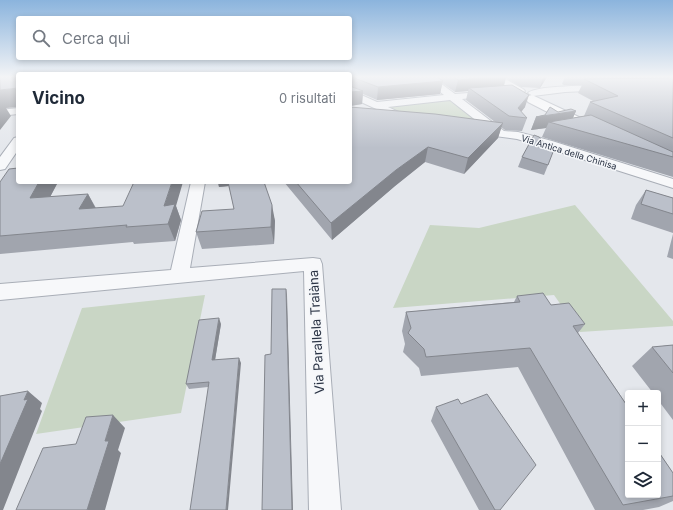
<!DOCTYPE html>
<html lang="it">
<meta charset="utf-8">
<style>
body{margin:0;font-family:Inter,sans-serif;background:#f6f6f7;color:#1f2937}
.controls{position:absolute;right:12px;bottom:12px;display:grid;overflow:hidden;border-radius:4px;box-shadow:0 2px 6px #0003}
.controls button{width:36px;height:36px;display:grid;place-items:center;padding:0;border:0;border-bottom:1px solid #e0e1e3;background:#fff;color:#1f2937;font:20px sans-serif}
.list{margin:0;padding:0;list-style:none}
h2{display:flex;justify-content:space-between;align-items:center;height:52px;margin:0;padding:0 16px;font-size:17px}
h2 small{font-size:13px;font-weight:400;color:#747a83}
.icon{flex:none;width:22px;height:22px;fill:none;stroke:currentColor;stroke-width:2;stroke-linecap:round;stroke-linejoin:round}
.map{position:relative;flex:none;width:673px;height:510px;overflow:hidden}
.search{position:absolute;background:#fff;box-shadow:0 2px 6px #0003;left:16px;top:16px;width:336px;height:44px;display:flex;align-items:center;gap:10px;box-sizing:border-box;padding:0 14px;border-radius:4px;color:#747a83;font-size:15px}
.panel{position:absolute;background:#fff;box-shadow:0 2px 6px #0003;left:16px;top:72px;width:336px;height:112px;border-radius:4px}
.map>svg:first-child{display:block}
.green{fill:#c9d6c5}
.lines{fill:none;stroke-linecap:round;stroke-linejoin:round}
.street-casing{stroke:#a9aeb7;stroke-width:2}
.secondary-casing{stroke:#a9aeb7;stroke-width:2}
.street{fill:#f7f8fa;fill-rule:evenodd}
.secondary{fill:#fff;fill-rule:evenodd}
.wall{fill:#a1a5ae}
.shaded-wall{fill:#83868d}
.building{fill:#bbc0ca;stroke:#83868d}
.labels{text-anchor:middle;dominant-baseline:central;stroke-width:3;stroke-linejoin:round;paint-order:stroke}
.far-street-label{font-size:9px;fill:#2b3445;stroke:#f4f6f9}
.near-street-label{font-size:13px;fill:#2b3445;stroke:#f4f6f9}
</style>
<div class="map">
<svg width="673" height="510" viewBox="0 0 673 510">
<rect width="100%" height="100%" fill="#e4e7ec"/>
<path class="green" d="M450,99L486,128L413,119L384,106Z
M575,205L673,321V326L580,332L554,295L393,308L430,225L479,228Z
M205,295L181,413L36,434L82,308Z"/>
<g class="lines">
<defs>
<path id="street" d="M422,77H432L455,94L495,91L497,93L495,95L492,96L462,99L504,131L518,132L552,141L673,179V188L544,147L517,139L472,133L470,131L472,129H487L450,100L388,107L411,118L413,120L407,123L350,97V90L377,102L444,95Z
M604,85L609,88L607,90L565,92L533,96L528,93C536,85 591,86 604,85Z
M18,108V114L0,116V110Z
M18,137V150L5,169L0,170V157L14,138Z
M191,182H205L190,268L313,258L320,259L322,264L341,510H309L304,271L0,300V284L171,270Z"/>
<path id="secondary" d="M489,77H502L523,89L525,91L523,93H515Z
M532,95L581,118L583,121L581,124H571L528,102L526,99L528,96Z"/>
</defs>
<use href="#street" class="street-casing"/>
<use href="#secondary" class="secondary-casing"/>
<use href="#street" class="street"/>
<use href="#secondary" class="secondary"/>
</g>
<path class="wall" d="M350,77H547L540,88L521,87L506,78L504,86L525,107L521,112L527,118L522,131L505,130L501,127L498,138L464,174L425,162L395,186L332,240L284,182H350V107L495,122L466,100L468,91L455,92L442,83L440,94L377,100L363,94L362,104L350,106Z
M565,77H673V177L542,137L546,128L531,130L536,117L558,112L576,111L573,118L584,116L590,102L593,101L578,93L582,85H564L562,84Z
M522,157L548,165L544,175L518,167Z
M0,182H58L50,197L88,194L96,208L176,206L181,220L175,241L134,244L133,242L0,254Z
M218,182H264L275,221L274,244L202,249L196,232L234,209L229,186L219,187Z
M646,190L673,198V233L631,219L636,205Z
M673,234V259L667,257Z
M517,296L551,305L585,324L578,333L673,473V501L659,507L643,510H595L518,367L421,376L419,368L403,352L405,344L402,331L406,312L514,302Z
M221,324L215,360L241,363L208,387L189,389L186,384Z
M673,345V420L658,400V393H653L632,366L652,347Z
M461,404L500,510H479L431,421L436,407Z"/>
<path class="shaded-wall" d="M488,77H506L503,88H469L468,91L455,92L458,80Z
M543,77H547L540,88Z
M443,81L440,94L377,100L378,87Z
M18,88V107L6,108L11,116L0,130V90Z
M363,91L362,104L350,106V92Z
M529,95L525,107L517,117L518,108Z
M576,111L570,124L549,122L546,128L531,130L536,117Z
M503,123L498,138L464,174L468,158Z
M428,147L425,162L395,186L332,240L331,223L396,170Z
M39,182H58L41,214L30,198Z
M172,182H183L176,206L181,220L175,241L168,224L164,206Z
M218,182H228L229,186L219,187Z
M88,194L97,211L79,209Z
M272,205L275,221L274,244L271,227Z
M286,289L287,295L293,510H292Z
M219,318L221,324L214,366L212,360Z
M239,358L241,363L228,510H226Z
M28,391L42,403L40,409L42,411L3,510H0V464L24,400Z
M113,415L125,428L118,450L121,453L105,510H87L105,441Z"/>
<path class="building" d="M0,77H18V88L0,90Z
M352,77H437L443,81L378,87Z
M454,77H488L458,80Z
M673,78V138L590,102L618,96L584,79Z
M512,85L529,95L518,108L527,118L509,116L469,88Z
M350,86L363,91L350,92Z
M350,107L435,114L503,123L468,158L428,147L396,170L331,223L296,182H350Z
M550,107L558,112L571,109L576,111L536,117L545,115Z
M591,115L673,152V157L549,122Z
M534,135L539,137L553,152L548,165L522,157Z
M18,168V182H39L30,198L88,194L79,209L123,206L134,182H172L164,206L175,204L168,224L126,227L127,225L0,236V182L9,169Z
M228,182H264L272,205L271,227L196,232L202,211L234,209Z
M646,190L673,198V214L641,204Z
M272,289H286L292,510H262L265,355L271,354Z
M543,293L551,305L569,303L585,324L573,326L628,407V495H658V451L673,473V496L623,505L530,348L426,357L424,349L408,333L411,328L406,312L520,302L517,296Z
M219,318L212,360L239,358L226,510H190L209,382L186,384L199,320Z
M673,345V373L652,347Z
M28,391L24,400L28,399L0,464V396Z
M487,394L536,465L500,510H495L436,407L458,399L461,404Z
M113,415L105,441H109L87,510H16L43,448L76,444L86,417Z"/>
<linearGradient id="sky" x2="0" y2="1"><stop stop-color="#8bb4dd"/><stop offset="0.52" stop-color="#f3f4f6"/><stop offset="1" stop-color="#f3f4f6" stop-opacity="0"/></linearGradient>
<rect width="673" height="148" fill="url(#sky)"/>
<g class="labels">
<g class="far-street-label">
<text transform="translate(569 152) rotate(17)">Via Antica della Chinisa</text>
</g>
<g class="near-street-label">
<text transform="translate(316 332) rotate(-93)">Via Parallela Traiàna</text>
</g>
</g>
</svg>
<div class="controls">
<button>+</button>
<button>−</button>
<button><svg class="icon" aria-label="layers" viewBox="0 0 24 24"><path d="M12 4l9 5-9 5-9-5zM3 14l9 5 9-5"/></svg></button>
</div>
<div class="search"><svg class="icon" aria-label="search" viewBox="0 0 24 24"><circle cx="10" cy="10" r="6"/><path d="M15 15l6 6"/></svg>Cerca qui</div>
<section class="panel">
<h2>Vicino<small>0 risultati</small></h2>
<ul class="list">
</ul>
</section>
</div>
